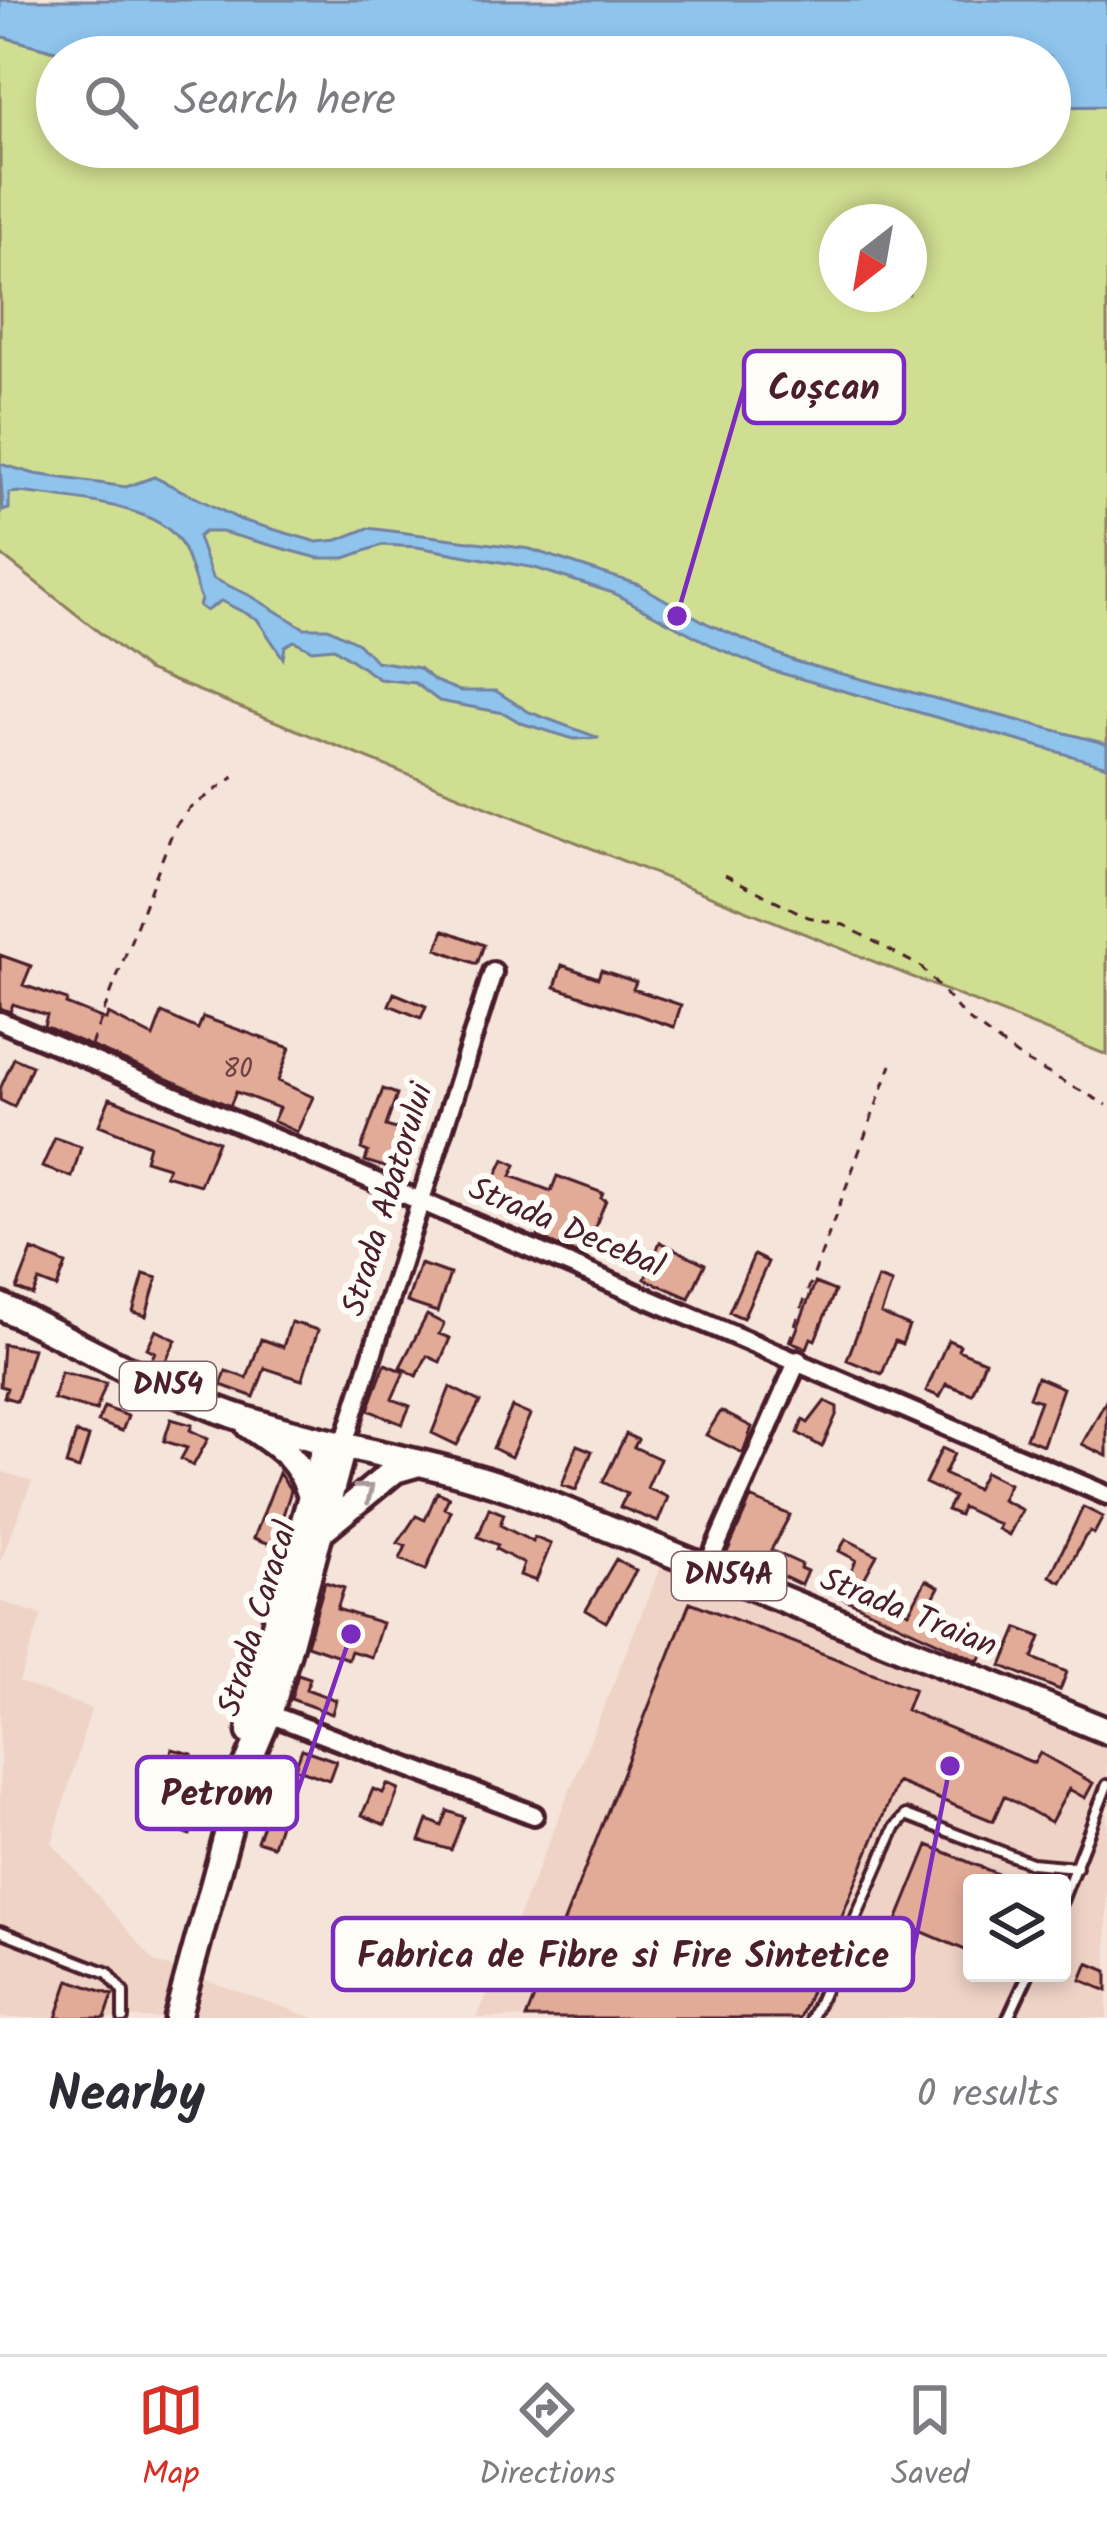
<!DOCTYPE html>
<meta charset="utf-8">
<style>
body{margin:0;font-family:Kalam,sans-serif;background:#f7f7f7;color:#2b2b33}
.controls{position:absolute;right:36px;bottom:36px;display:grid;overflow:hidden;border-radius:12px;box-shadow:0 6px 18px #0003}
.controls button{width:108px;height:108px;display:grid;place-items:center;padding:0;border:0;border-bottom:3px solid #e1e1e2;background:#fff;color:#2b2b33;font:60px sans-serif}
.compass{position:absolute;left:819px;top:204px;width:108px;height:108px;border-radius:50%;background:#fff;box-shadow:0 6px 18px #0003;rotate:211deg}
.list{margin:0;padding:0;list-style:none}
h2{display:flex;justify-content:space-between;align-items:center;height:156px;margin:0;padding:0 48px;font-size:51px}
h2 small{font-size:39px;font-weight:400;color:#7c7c81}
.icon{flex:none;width:66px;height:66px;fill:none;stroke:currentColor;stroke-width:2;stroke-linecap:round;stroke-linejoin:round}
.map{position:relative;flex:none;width:1107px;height:2018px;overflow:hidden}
.search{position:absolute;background:#fff;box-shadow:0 6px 18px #0003;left:36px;right:36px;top:36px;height:132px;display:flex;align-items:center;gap:30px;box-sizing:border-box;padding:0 42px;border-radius:66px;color:#7c7c81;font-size:45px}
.sheet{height:336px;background:#fff}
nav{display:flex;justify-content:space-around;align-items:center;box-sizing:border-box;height:168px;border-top:3px solid #e1e1e2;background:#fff;font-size:33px;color:#7c7c81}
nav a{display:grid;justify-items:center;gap:6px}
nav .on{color:#d93025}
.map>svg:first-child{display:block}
.built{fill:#efd3c6;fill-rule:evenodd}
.green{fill:#d0de91;stroke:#8d7e5e;stroke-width:3;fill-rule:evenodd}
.water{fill:#8fc4ed;stroke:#73829f;stroke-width:3}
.building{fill:#e1ab97;stroke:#4a1f2b;stroke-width:3}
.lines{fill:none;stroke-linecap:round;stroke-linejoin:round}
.service-casing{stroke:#4a1f2b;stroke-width:16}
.minor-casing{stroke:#4a1f2b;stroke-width:26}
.primary-casing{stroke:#4a1f2b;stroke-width:33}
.path{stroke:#4a1f2b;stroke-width:3;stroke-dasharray:9 9;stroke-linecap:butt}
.service{stroke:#fdfcf7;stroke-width:8}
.minor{stroke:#fdfcf7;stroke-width:16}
.primary{stroke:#fdfcf7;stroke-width:24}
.oneway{stroke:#ac999b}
.labels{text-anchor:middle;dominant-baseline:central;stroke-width:12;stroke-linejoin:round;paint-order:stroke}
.number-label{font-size:27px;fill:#704246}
.shield{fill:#fdfcf7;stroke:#806168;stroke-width:3}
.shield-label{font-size:30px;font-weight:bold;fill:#4a1f2b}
.street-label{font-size:33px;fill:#4a1f2b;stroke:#fdfcf7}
.leader{fill:none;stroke:#7b2cbf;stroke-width:4.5}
.callout-dot{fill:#7b2cbf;stroke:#fdfcf7;stroke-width:4.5}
.callout{fill:#fdfcf7;stroke:#7b2cbf;stroke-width:4.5}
.callout-label{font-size:36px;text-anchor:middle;font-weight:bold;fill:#4a1f2b}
</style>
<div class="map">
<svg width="1107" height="2018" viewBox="0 0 1107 2018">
<rect width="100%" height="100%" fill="#f5e4da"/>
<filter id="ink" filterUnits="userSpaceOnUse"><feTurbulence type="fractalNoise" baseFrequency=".00833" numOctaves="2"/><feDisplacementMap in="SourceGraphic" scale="24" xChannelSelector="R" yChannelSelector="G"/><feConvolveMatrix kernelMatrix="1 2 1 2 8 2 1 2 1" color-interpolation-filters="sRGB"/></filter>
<g filter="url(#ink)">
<path class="built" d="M0,1471L32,1481L0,1562Z
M663,1561L1107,1745V2018H477ZM972,1883H1062V1973H972Z
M0,1601L42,1615L19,1682L91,1709L52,1843L155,1962L314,2018H0Z"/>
<path class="green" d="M0,36L77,57H57V147H1050V107L1107,106V1055L147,670L0,554ZM837,222H909V294H837Z"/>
<path class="water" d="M0,0H1107V106L1050,107V57H77L0,36Z
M0,464L35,474L126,487L154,477L241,520L317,542L338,540L368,528L530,549L639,585L708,624L797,662L1107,744V766L770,670L719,649L613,593L535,568L417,547L382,545L345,558H318L222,532H204L198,537L212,578L251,596L304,628H328L358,643L376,661L419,668L435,681L460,691H496L529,712L599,738L574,739L521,723L504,713L439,701L415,683L379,679L334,648L312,650L294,641L285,646L283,658L257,619L221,601L206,611L199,606L201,599C194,581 190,560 181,544C159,503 62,498 20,492L9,493V509L3,511Z"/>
<path class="building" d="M444,930L484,945L477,964L437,949Z
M0,955L31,966L23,985L67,1000L66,1004L106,1020L108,1014L153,1037L162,1013L198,1029L203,1017L290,1048L278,1081L313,1097L297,1132L273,1121L279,1108L236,1092L230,1106L44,1026L47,1015L13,1004L10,1012L0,1008Z
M562,965L598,978L601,970L636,982L633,989L681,1005L674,1027L555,987Z
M394,993L426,1006L421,1018L389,1005Z
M14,1058L32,1066L14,1107L0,1100V1089Z
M383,1089L397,1094L386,1126L412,1134L398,1171L365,1161L368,1152L361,1149Z
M110,1098L218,1141L200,1185L165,1175L168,1167L145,1160L149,1145L99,1125Z
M55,1138L81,1147L72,1177L42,1167Z
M504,1159L516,1165L511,1176L551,1191L557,1176L603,1193L601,1198L606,1200L583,1257L538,1237L540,1230L510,1218L516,1204L489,1191Z
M660,1242L705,1264L689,1298L645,1279Z
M32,1250L66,1264L57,1288L39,1281L33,1295L17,1289Z
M754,1255L768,1262L743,1318L729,1312Z
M420,1264L450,1274L437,1312L407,1302Z
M144,1274L157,1278L146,1316L133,1312Z
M878,1278L892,1283L881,1314L909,1326L902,1344L895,1341L882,1374L847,1360Z
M815,1283L835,1291L815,1340L811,1338L807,1348L792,1342Z
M427,1315L444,1324L439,1334L450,1338L440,1362L427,1356L417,1376L400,1367Z
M291,1322L318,1330L302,1380L265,1368L254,1397L221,1385L226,1371L247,1378L261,1339L283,1347Z
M156,1330L176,1340L163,1366L151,1360L155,1352L147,1348Z
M948,1340L960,1345L958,1350L985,1361L972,1394L946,1384L940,1397L926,1391Z
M3,1344L33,1349L17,1401L4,1397L7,1388L0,1386Z
M385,1364L404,1372L392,1399L410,1406L402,1424L368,1410Z
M61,1372L106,1383L96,1411L53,1399Z
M1037,1377L1063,1388L1043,1445L1026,1438L1040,1401L1029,1397Z
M450,1387L480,1402L457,1445L432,1433Z
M1107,1399V1456L1082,1444Z
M825,1401L837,1407V1413L822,1447L798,1433L803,1420L808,1423Z
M104,1407L128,1416L122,1431L98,1422Z
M512,1407L530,1415L511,1457L493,1448Z
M721,1411L752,1427L743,1453L706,1435Z
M171,1419L192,1425L190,1430L208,1439L193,1466L181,1459L187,1448L164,1441Z
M76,1433L89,1437L79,1469L66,1465Z
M626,1434L638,1440L634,1447L660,1459L647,1488L668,1497L658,1522L620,1507L627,1494L603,1482Z
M577,1445L592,1451L576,1490L562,1485Z
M942,1448L954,1454L944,1474L976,1489L985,1472L1009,1484L1002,1500L1022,1510L1009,1535L998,1529L1000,1525L962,1507L959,1515L947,1510L954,1497L925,1483Z
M279,1473L291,1491L273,1545L254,1538Z
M437,1492L449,1497L444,1508L451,1511L426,1570L400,1559L406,1546L398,1543L416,1516L425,1520Z
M751,1498L790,1515L771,1550L801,1564L800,1568L807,1571L801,1585L755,1563L752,1569L726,1555Z
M1083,1507L1103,1517L1094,1534L1090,1532L1085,1537L1061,1582L1050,1576Z
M489,1508L504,1514L500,1525L533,1542L534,1537L551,1544L536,1581L520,1575L524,1564L496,1549L498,1545L478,1537Z
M846,1539L877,1555L859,1588L909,1612L926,1580L939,1587L922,1618L952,1634L960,1619L973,1626L971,1630L990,1640L979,1661L840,1597L856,1560L839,1551Z
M616,1559L636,1571L606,1622L586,1610Z
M325,1582L344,1588L337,1609L382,1623L371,1657L351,1651L348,1659L307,1645Z
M690,1602L914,1689L906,1710L1034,1763L1040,1753L1093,1783L1085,1798L1069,1789L1051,1822L1004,1796L993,1821L897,1782L800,2018H526Z
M1018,1628L1041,1637L1033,1658L1067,1672L1060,1690L1002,1666Z
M298,1674L310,1678L306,1689L336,1700L332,1714L291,1699Z
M172,1749L192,1754L187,1773L167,1768Z
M302,1749L336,1761L329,1780L295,1768Z
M387,1784L399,1789L385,1825L362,1815L373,1789L383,1793Z
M186,1799L200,1803L190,1835L176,1831Z
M448,1811L464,1817L451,1850L420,1841L428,1820L442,1826Z
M266,1816L281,1821L273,1846L257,1841Z
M928,1845L1019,1883H972V1953L897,1921Z
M1088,1963L1107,1971V1991L1081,1980Z
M69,1980L113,1995L105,2018H56Z"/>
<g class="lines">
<defs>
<path id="service" d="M1062,1901L1107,1785
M0,1931L108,1973L123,1992V2018
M812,2018L895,1828L906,1815L1031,1863L1077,1867
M1008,2018L1029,1973"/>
<path id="minor" d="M0,1021L1107,1495
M343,1447L493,972
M707,1567L798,1360
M269,1714L534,1815"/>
<path id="primary" d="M0,1306C76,1342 153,1387 233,1415C326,1447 424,1458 517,1491L1107,1731
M249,1426C282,1449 298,1457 311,1496
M322,1530L395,1470L419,1463
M250,1732L257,1690L326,1442
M177,2018L245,1770L269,1714L288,1651L343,1447"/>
</defs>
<use href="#service" class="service-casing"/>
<use href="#minor" class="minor-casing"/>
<use href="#primary" class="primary-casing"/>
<path class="path" d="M725,875L808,917L844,925L921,967L966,1018L1022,1059L1107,1105
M91,1045L174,828L189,809L234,777
M789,1342L891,1065"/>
<use href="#service" class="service"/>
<use href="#minor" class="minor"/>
<use href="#primary" class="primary"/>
</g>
<defs><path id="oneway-chevron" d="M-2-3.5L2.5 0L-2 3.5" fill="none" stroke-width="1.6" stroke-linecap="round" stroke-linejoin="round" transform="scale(3)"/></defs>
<use class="oneway" href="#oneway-chevron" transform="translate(366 1491) rotate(-38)"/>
</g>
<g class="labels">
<g class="number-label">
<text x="238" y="1069">80</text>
</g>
<g class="shield">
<rect x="120" y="1362" width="96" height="48" rx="9"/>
<rect x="672" y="1552" width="114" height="48" rx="9"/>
</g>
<g class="shield-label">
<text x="168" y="1386">DN54</text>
<text x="729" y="1576">DN54A</text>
</g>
<g class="street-label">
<text transform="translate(389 1200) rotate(-73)">Strada Abatorului</text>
<text transform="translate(566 1229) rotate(23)">Strada Decebal</text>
<text transform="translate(908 1614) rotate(22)">Strada Traian</text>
<text transform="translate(259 1619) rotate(-73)">Strada Caracal</text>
</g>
</g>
<path class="leader" d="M677 616L744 387M351 1634L297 1793M950 1766L913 1954"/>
<g class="callout-dot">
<circle cx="677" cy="616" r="12"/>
<circle cx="351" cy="1634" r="12"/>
<circle cx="950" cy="1766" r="12"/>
</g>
<g class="callout">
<rect x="744" y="351" width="160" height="72" rx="12"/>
<rect x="137" y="1757" width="160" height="72" rx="12"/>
<rect x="333" y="1918" width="580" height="72" rx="12"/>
</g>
<g class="callout-label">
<text x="824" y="399">Coșcan</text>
<text x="217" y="1805">Petrom</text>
<text x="623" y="1967">Fabrica de Fibre si Fire Sintetice</text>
</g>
</svg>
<div class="controls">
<button><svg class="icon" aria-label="layers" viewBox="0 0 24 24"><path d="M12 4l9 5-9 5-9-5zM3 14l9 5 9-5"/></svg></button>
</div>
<svg class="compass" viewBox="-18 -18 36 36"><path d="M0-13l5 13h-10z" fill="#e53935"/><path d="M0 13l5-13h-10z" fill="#7c7c81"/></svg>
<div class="search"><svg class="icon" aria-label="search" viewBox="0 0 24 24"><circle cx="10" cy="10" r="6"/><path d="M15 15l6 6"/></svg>Search here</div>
</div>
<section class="sheet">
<h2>Nearby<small>0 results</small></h2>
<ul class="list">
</ul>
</section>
<nav>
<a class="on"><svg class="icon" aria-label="map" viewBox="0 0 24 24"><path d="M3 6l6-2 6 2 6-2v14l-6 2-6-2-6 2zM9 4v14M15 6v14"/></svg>Map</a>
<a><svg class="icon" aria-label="directions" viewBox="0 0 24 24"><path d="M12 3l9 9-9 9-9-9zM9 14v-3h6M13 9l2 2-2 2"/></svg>Directions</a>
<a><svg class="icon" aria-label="saved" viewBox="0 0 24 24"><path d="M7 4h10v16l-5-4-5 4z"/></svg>Saved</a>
</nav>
